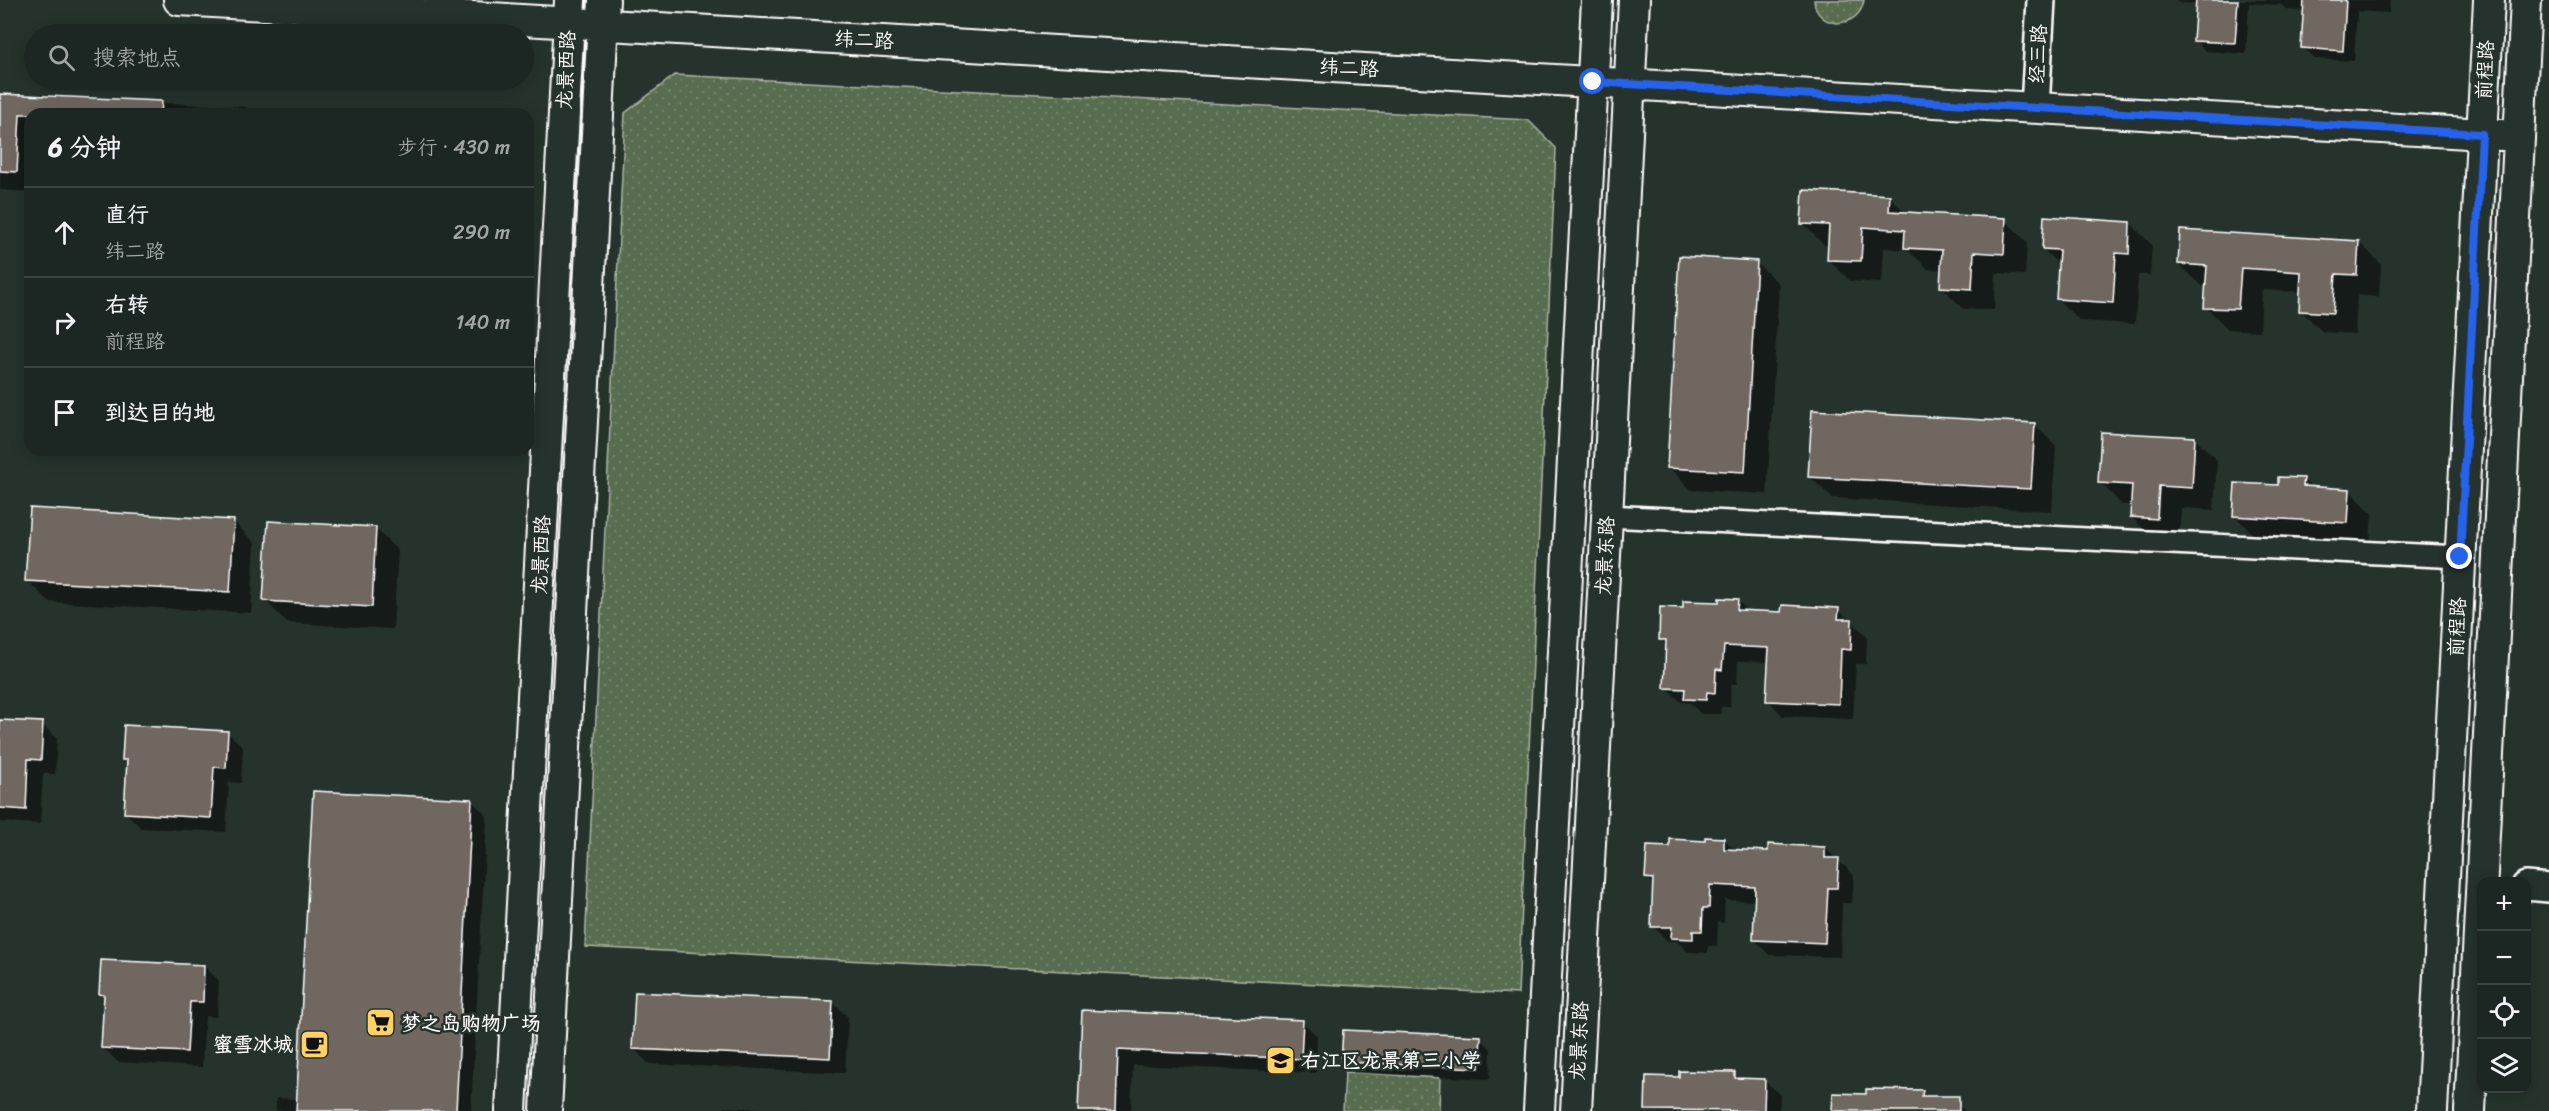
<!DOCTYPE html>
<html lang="zh">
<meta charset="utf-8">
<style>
body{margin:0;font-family:Sriracha,"LXGW WenKai TC",sans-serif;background:#29322f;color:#f1f3f6}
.controls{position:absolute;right:18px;bottom:18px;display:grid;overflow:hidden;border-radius:12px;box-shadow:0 3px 15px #0003}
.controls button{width:54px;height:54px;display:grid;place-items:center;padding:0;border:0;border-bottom:2px solid #3a4340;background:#1c2622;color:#f1f3f6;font:30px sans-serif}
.stop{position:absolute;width:18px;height:18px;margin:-14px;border:4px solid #2563eb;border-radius:50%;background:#fff}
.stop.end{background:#2563eb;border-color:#fff;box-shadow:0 2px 6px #0008}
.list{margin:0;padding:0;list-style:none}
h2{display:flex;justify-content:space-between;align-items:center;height:78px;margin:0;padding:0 24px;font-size:26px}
h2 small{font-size:20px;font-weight:400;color:#a0a5a5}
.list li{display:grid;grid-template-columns:39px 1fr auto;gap:18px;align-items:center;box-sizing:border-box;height:90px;padding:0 24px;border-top:2px solid #3a4340}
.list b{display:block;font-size:22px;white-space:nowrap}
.list p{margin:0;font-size:20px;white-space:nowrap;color:#a0a5a5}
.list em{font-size:20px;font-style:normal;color:#a0a5a5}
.icon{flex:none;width:33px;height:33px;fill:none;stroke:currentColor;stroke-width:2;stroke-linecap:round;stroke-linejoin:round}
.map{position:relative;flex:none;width:2549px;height:1111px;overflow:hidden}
.search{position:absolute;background:#1c2622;box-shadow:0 3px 15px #0003;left:24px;top:24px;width:510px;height:66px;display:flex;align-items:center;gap:15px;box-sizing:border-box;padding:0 21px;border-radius:33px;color:#a0a5a5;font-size:22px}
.panel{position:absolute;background:#1c2622;box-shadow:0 3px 15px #0003;left:24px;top:108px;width:510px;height:348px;border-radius:18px}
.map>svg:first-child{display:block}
.grass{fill:url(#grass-dots);stroke:#acb6a7;stroke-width:1.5}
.shadow{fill:#0007}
.building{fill:#706760;stroke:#fff;stroke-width:1.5}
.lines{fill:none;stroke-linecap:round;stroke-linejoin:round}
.minor-casing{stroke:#fff;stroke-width:26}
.tertiary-casing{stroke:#fff;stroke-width:32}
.secondary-casing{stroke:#fff;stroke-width:34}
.minor{stroke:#26332d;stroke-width:21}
.tertiary{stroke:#26332d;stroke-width:27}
.secondary{stroke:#26332d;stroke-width:30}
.route{stroke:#2563eb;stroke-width:8}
.labels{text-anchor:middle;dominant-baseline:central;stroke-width:5;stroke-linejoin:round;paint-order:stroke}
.street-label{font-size:20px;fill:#fff;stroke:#26332d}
.poi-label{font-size:20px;font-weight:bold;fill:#fff;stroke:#26332d;text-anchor:start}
</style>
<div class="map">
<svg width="2549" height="1111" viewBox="0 0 2549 1111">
<defs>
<pattern id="grass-dots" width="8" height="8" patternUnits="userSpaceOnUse" patternTransform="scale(1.5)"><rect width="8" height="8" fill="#596c4f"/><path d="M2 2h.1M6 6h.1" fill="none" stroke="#728269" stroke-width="1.8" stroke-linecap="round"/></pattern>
</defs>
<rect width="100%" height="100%" fill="#26332d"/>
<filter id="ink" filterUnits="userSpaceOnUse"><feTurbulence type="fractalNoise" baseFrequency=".0167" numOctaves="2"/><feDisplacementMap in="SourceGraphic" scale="12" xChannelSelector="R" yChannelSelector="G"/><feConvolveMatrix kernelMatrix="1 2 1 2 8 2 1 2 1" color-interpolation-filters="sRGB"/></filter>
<g filter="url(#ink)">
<path class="grass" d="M1814,0H1864C1860,30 1816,31 1814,0Z
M675,75L1528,120L1556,148L1518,994L585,947L625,113Z
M1345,1072L1440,1078L1439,1111H1343Z"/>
<path class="shadow" d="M2176,0H2390L2389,13L2357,11L2354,61L2314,59L2303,47L2305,11L2287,10L2282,5L2249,3L2246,54L2206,51L2195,40L2197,4L2179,3Z
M0,95L246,107L253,114H30V192L0,190Z
M305,112L346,114H305Z
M1889,196L1907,214L2005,220L2027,242L2025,275L1996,273L1994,310L1963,309L1941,286L1942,270L1928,269L1908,250L1884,248L1882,283L1850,281L1828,259L1829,245H1824L1802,223Z
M2130,223L2152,245L2150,275H2138L2135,324L2080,321L2057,299L2059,265L2043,249Z
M2359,242L2381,264L2379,297L2357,295L2355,334L2323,332L2300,310L2302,292L2262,290L2260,331L2228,329L2206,307L2207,286H2202L2179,264Z
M1756,262L1779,284L1767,494L1691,490L1669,467Z
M2034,424L2056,446L2052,511L1832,498L1809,476Z
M2195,438L2217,460L2214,510L2181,508L2179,540L2154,539L2131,517L2132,505H2122L2100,482Z
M2303,479L2312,488L2350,491L2372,513L2370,544L2257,538L2235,516L2280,487Z
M233,521L255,543L251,613L49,602L27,580Z
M376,529L398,551L393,629L287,623L265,600Z
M1737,600L1749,612L1783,614L1838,609L1867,636L1866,664H1856L1853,719L1783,716L1768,700L1770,662L1738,661L1737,684H1731L1730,707H1721V714H1701L1690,703L1681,702L1666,687L1668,647L1660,639L1685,610Z
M0,722L42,724L57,739L55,774H43L40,824L0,822Z
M227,732L243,747L241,783L229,782L226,832L141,828L126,813L129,764L124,760Z
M472,801L487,816L471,1111H276V1098L298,1099Z
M1724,839L1736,851L1769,852L1825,848L1854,875L1852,903H1842L1840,957L1769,955L1754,939L1756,901L1725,900L1724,923L1718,922L1717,946H1708V953L1688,952L1677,941H1668L1652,926L1654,885L1647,878L1671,849Z
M204,966L219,981L217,1017L205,1016L202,1067L118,1062L102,1047L105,999L100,994Z
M832,1002L848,1017L845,1073L649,1064L634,1049Z
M1084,1011L1302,1021L1317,1036L1316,1073L1133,1065L1131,1111H1079Z
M1480,1038L1491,1049L1490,1079L1354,1073L1343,1062Z
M1735,1074L1740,1080H1764L1780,1095L1779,1111H1648L1646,1109L1680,1078Z
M1922,1092L1928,1097L1951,1098L1965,1111H1834Z
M724,1107L810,1111H724Z"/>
<path class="building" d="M2196,0H2238L2235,43L2193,41Z
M2304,0H2346L2343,51L2301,48Z
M0,94L162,101L161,114H20L17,172L0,171Z
M1803,190L1890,195L1889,211L2006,218L2004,254L1974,252L1972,289L1940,287L1942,250L1904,248L1905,230L1863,227L1861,261L1827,260L1829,225L1801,224Z
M2044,216L2130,222L2129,254L2116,253L2113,303L2056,299L2059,250L2042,249Z
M2180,230L2359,241L2357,275L2336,274L2333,313L2299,311L2301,272L2241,268L2238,309L2204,308L2207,266L2178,264Z
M1679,256L1757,261L1745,472L1667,468Z
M1812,410L2035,423L2031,489L1808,477Z
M2101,432L2195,437L2192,488L2159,486L2157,519L2130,517L2132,485L2098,483Z
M2278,477L2304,478L2303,486L2350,489L2348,523L2233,516L2235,483L2278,485Z
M30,508L234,520L230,592L25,581Z
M268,521L376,527L372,607L263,601Z
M1719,598L1738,599L1737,610L1781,612L1782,605L1839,608L1838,619H1852L1851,650L1841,649L1839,704L1766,701L1769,648L1724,646L1722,670L1716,669L1715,693L1707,692L1706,700L1684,699L1685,689L1664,688L1666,640H1659L1660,607L1683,608V601L1719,602Z
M0,720L43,722L41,760L28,759L26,810L0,808Z
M124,725L228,731L226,768L214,767L211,818L124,813L127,760H122Z
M313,791L472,799L456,1111H296Z
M1705,837L1724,838V849L1768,851V844L1825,847V858H1839L1837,888H1828L1825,943L1753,940L1755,887L1710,885L1709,908H1703L1702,931H1693V939L1671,938L1672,927H1651L1653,879L1645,878L1647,846L1670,847V839L1705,841Z
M101,960L204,965L203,1002H190L187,1052L101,1048L104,995L99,994Z
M635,992L833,1001L830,1058L632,1049Z
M1082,1010L1303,1020L1301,1059L1118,1050L1116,1111H1078Z
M1343,1030L1481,1036L1479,1068L1341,1062Z
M1679,1071L1735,1072V1078L1765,1079L1764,1111L1645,1110L1646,1076L1679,1077Z
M1866,1089L1923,1090L1922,1096H1959V1111H1832L1833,1093L1866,1094Z"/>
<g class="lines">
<defs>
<path id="minor" d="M1607,516L2460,557"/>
<path id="tertiary" d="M2035,108L2041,0
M2526,886L2549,888"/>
<path id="secondary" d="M179,0L2519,136
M511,1111L570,0
M546,1111L604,0
M1539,1111L1597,0
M1576,1111L1634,0
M2432,1111L2489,0
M2470,1111L2526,0"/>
</defs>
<use href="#minor" class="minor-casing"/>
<use href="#tertiary" class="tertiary-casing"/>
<use href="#secondary" class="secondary-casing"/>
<use href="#minor" class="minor"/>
<use href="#tertiary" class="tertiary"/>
<use href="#secondary" class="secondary"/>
</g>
</g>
<g class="lines" filter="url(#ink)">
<path class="route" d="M1593,82L2482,134L2460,557"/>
</g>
<defs>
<symbol id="supermarket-square" viewBox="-11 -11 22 22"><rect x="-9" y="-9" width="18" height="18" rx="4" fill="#ffd166" stroke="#26332d"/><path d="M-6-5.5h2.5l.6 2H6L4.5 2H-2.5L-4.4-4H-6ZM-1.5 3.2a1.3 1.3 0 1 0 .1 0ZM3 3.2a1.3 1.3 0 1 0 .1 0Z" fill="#111"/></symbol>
<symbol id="cafe-square" viewBox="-11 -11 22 22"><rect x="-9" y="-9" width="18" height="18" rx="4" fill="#ffd166" stroke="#26332d"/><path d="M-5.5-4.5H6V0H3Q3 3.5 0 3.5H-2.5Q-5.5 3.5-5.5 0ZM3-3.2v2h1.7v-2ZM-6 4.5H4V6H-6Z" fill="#111"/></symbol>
<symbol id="school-square" viewBox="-11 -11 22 22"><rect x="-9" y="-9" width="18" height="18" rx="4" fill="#ffd166" stroke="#26332d"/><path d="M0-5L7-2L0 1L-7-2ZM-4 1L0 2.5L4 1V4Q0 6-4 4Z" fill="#111"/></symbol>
</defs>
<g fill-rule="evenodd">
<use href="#supermarket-square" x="364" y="1006" width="33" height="33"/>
<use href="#cafe-square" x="298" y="1028" width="33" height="33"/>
<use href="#school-square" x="1264" y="1044" width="33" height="33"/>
</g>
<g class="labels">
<g class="street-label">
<text transform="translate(864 40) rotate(3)">纬二路</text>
<text transform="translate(2038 54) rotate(-87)">经三路</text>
<text transform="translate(1349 68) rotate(3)">纬二路</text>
<text transform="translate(566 70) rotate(-87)">龙景西路</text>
<text transform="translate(2485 70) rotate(-87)">前程路</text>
<text transform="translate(541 555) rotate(-87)">龙景西路</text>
<text transform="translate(1605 556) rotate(-87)">龙景东路</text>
<text transform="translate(2457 627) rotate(-87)">前程路</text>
<text transform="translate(1579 1041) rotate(-87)">龙景东路</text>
</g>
<g class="poi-label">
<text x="401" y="1023">梦之岛购物广场</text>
<text x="293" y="1044" text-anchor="end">蜜雪冰城</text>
<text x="1301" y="1060">右江区龙景第三小学</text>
</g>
</g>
</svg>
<div class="controls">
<button>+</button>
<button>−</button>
<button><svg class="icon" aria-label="locate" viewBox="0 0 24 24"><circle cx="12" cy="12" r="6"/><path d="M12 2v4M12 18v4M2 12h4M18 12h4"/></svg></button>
<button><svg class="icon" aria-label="layers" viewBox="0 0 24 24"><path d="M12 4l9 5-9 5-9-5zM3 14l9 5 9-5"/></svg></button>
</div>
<div class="stop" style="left:1593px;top:82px"></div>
<div class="stop end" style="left:2460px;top:557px"></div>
<div class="search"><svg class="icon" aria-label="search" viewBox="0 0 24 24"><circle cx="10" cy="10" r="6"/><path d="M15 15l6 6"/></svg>搜索地点</div>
<section class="panel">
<h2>6 分钟<small>步行 · 430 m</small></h2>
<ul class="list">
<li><svg class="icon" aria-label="ahead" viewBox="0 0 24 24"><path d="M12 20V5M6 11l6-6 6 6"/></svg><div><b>直行</b><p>纬二路</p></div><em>290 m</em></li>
<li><svg class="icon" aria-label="right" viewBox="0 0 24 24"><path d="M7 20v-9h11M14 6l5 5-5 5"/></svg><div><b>右转</b><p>前程路</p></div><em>140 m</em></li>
<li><svg class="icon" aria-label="arrive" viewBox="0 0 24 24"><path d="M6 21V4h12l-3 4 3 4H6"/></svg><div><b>到达目的地</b></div></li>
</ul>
</section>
</div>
